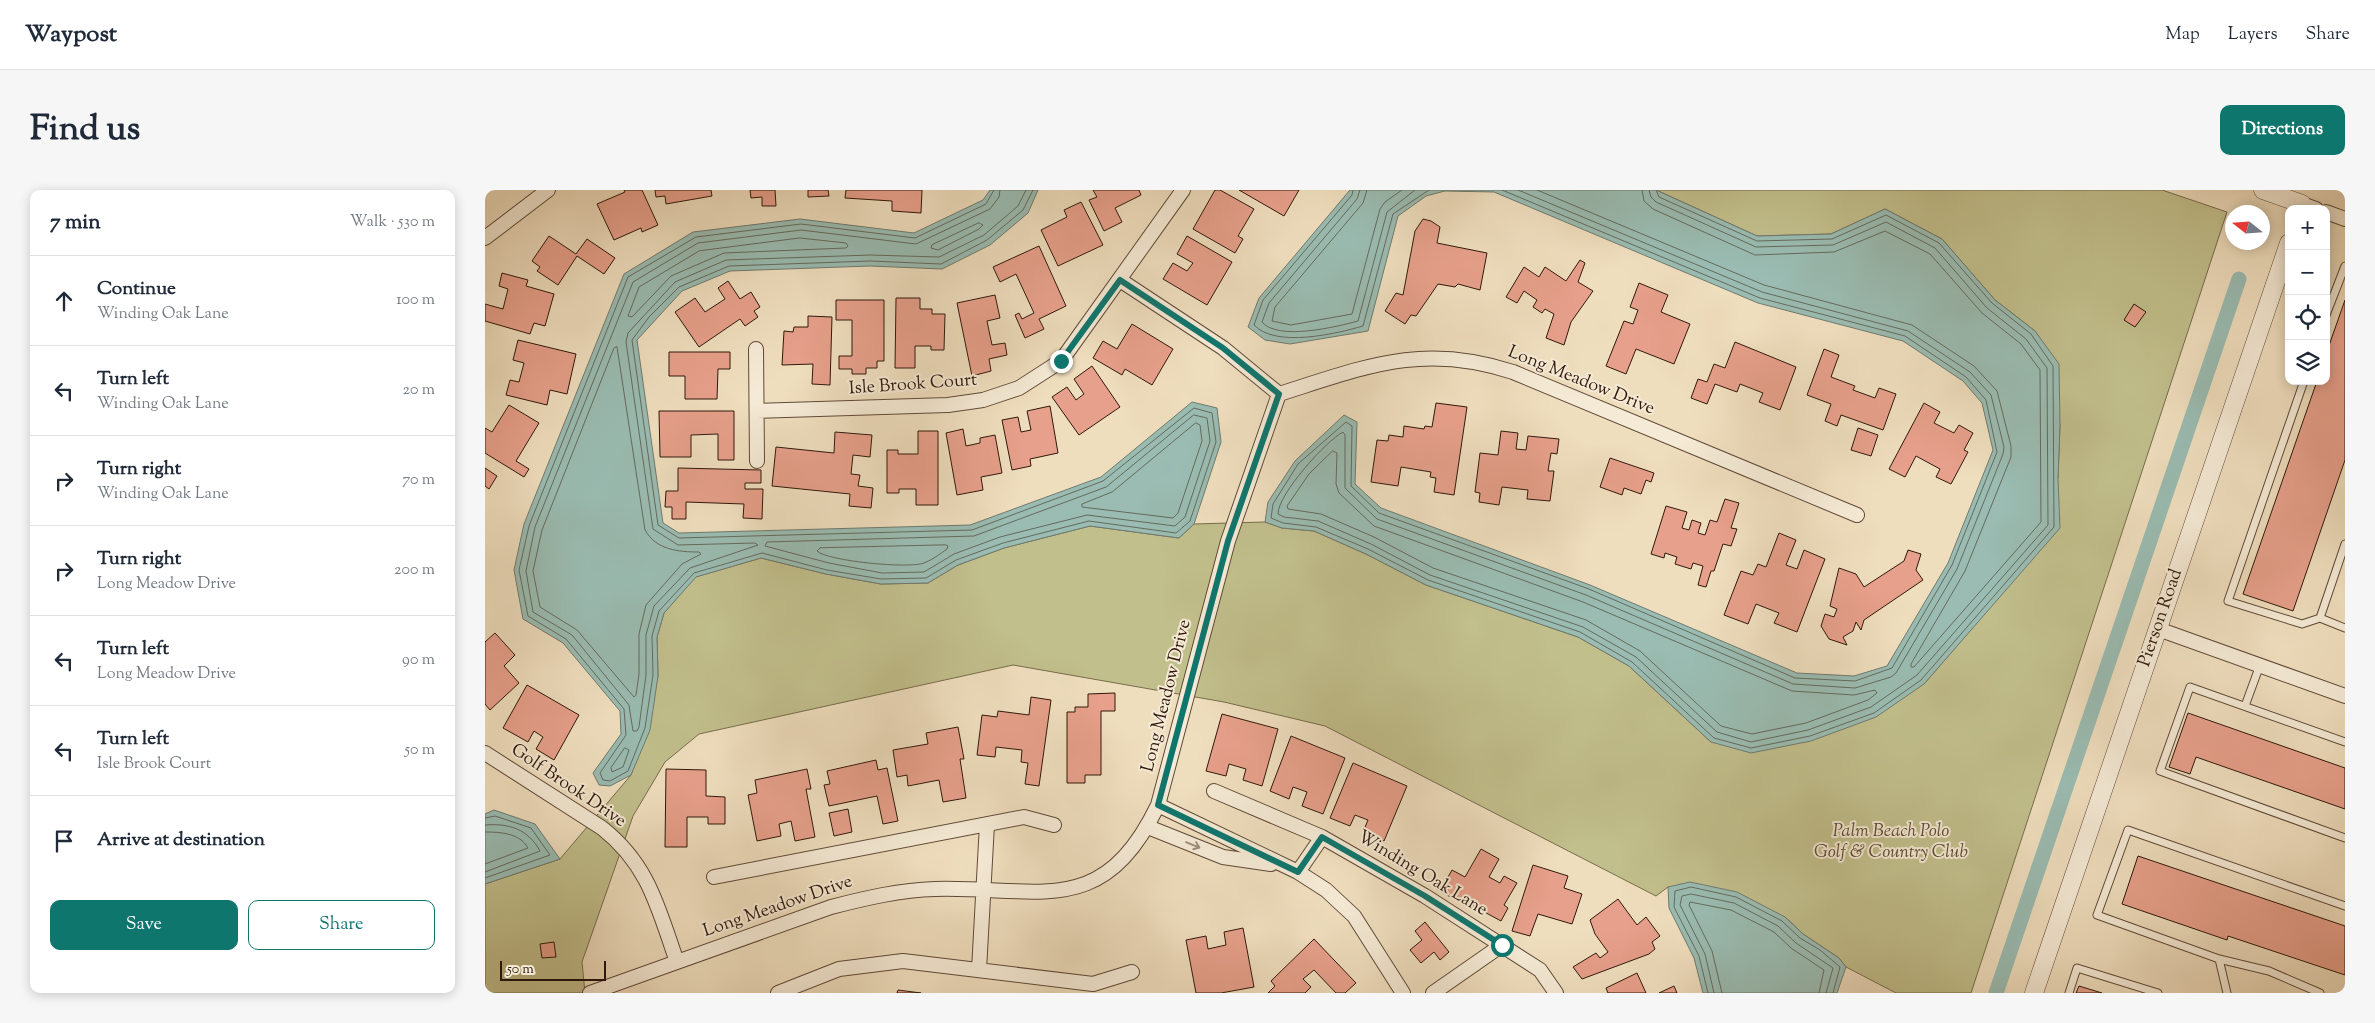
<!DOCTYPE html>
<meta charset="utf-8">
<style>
body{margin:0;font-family:"Sorts Mill Goudy",serif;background:#f6f6f7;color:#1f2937}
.controls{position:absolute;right:15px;top:15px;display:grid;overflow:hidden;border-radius:10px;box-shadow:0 2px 12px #0003}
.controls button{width:45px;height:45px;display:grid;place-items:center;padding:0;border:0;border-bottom:1px solid #e0e1e3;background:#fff;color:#1f2937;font:25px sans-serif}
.compass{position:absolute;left:1740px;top:15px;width:45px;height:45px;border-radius:50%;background:#fff;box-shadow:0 2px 12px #0003;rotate:287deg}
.scale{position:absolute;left:15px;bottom:12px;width:106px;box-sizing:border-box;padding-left:5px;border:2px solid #30180b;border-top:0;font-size:14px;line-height:18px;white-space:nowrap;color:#30180b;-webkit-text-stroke:4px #f5ead5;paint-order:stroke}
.stop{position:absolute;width:15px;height:15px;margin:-11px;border:4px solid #0f766e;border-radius:50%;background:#fff}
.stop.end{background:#0f766e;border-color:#fff;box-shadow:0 1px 5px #0008}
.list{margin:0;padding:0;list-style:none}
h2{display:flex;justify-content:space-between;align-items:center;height:65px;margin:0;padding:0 20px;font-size:21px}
h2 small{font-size:16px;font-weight:400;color:#747a83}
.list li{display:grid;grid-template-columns:32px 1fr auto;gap:15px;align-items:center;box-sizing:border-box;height:90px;padding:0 20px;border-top:1px solid #e0e1e3}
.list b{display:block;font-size:19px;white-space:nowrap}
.list p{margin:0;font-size:16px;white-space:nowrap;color:#747a83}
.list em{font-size:16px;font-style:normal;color:#747a83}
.actions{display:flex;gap:10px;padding:15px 20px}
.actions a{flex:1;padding:11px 0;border:1px solid #0f766e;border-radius:10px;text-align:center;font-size:18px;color:#0f766e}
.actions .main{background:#0f766e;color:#fff}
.icon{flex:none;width:28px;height:28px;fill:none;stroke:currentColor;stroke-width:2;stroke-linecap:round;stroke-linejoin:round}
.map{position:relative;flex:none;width:1860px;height:803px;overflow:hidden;border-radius:10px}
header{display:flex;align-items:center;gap:30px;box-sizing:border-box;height:70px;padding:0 25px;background:#fff;border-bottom:1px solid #e0e1e3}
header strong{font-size:24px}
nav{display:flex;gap:28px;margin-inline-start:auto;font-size:18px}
.intro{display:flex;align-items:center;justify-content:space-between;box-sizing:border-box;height:120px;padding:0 30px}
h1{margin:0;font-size:35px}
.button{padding:12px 22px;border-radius:10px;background:#0f766e;color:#fff;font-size:18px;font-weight:700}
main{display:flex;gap:30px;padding:0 30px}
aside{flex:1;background:#fff;border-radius:10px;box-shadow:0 2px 12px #0003}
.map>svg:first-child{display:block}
.green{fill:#c1bf8c;stroke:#786c4c}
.water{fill:#9abcb2;stroke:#707a6f}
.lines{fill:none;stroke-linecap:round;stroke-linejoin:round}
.shore{stroke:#656a5e;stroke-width:1}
.canal{stroke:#9abcb2;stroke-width:15}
.building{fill:#e7a08b;stroke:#30180b}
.service-casing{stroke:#604a38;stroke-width:9}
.minor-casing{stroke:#604a38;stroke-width:16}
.tertiary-casing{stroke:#604a38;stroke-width:19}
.service{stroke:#f5ead5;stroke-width:7}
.minor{stroke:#f5ead5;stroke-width:14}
.tertiary{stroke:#f5ead5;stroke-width:18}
.oneway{stroke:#9c8c7a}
.route{stroke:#0f766e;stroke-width:6}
.labels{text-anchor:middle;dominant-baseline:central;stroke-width:4;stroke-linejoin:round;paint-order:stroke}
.street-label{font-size:18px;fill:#30180b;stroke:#f5ead5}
.park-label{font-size:18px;font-style:italic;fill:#5c4a32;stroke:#f5ead5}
</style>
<header>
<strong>Waypost</strong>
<nav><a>Map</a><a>Layers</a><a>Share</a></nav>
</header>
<div class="intro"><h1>Find us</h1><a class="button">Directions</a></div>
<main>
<aside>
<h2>7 min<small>Walk · 530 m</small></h2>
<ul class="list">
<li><svg class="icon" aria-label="ahead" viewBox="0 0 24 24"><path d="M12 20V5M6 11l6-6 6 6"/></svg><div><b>Continue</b><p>Winding Oak Lane</p></div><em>100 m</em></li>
<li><svg class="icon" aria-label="left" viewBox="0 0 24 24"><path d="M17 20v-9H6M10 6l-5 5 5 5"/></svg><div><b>Turn left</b><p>Winding Oak Lane</p></div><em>20 m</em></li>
<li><svg class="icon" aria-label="right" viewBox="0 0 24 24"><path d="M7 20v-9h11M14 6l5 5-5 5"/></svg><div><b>Turn right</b><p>Winding Oak Lane</p></div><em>70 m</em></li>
<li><svg class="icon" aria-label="right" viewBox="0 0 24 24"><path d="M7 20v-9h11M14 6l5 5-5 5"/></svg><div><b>Turn right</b><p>Long Meadow Drive</p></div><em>200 m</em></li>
<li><svg class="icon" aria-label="left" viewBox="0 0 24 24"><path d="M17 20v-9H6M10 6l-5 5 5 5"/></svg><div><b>Turn left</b><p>Long Meadow Drive</p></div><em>90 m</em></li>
<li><svg class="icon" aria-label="left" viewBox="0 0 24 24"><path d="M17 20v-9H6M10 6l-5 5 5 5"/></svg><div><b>Turn left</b><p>Isle Brook Court</p></div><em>50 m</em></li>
<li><svg class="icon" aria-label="arrive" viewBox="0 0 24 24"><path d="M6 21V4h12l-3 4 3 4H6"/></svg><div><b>Arrive at destination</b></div></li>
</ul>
<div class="actions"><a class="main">Save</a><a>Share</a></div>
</aside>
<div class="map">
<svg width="1860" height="803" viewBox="0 0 1860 803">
<rect width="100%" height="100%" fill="#efdebe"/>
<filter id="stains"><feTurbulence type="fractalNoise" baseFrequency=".004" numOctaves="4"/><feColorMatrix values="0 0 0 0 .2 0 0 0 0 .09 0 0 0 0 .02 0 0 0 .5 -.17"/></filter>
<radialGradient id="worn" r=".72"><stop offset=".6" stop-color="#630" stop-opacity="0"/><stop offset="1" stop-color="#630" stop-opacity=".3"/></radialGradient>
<path class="green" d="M1171,0H1677L1742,22L1486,803H1411L1361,777L1354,768L1318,744L1300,727L1183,697L1171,706L840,536L739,512L528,475L214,544L180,572L148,626L97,772L100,803H0V694L75,669L146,585L173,486L172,447L179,423L210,387L276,368L341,384L396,394L443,393L473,375L519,358L605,336L694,348L709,334L780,332L797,338L829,341L881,364L941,395L1093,447L1144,476L1226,552L1439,494L1513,408L1573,288L1575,235L1550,141L1510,110L1457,49L1400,19L1346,44L1272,46Z"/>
<path class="water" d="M505,0H553L543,23L505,55L457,79L385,76L245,81L197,101L152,150L178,333L194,343L485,335L616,287L707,212L732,218L736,252L709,334L694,348L605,336L519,358L473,375L443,393L396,394L341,384L276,368L211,387L179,423L172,447L173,486L165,540L146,585L125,596L114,595L108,583L136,544L135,521L78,453L38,429L29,380L39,334L139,84L208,42L315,29L429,43L498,10Z
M865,0H1171L1272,46L1346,44L1400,19L1457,49L1510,110L1550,141L1574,174L1575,235L1573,288L1575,338L1439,494L1391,527L1326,551L1266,563L1226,552L1144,476L1093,447L941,395L881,364L829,341L797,338L780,332L783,312L810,271L859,225L872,232L870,294L896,318L1105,395L1312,483L1369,486L1402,476L1463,373L1508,260L1497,213L1478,191L1418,151L1273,113L1009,2L960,1L941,6L913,26L883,141L805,154L780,150L763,137L774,108Z
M9,620L50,634L75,669L0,694V624Z
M1205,692L1252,702L1300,727L1318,744L1354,768L1361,777L1352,803H1218L1209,768L1184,718L1183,697Z"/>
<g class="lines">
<path class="shore" d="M509,0L501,14L430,48L316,34L211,47L143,87L44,336L34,380L43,426L81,449L139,519L141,545L115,583L118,590L125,591L143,581L160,538L168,485L167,446L174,421L209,383L277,363L342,380L396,389L441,388L471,370L518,353L604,331L691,343L705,331L731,252L727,223L709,218L618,291L487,340L194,348L173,335L147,150L164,127L194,97L244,76L385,71L456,74L502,50L538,20L548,0
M515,0L514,7L505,19L431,54L316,40L213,53L148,92L50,337L41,381L48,422L87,445L144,515L148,541H152L154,537L161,485V445L169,416L205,378L273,355L270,353L193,355L168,339L141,152L143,143L190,92L241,70L385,65L454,67L499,45L533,16L541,0
M868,0L867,5L778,110L769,135C791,158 850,144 878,136L908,24L944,0
M875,0L872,9L784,113L777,132C793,151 851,137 873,131L902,22L930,0
M882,0L878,13L790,117L787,131L806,135L867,124L895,19L900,12L917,0
M1017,0L1275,108L1420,146L1481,187L1501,210L1512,262L1467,375L1407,478L1370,491L1310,488L1104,399L894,323L866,296L867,236L861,232L813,274L788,314L786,328L798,333L831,337L883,359L943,390L1095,442L1147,472L1229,548L1266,558L1325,546L1389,523L1436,490L1569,337L1568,176L1546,144L1507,113L1454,53L1401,25L1347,49L1272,51L1174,7L1171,0
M1033,0L1277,102L1423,141L1485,182L1506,205L1519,257L1518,264L1472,379L1411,483L1406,487L1370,498L1308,494L1101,405L892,329L860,298V245L858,242C841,251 793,304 793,324L799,327L833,331L886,354L945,385L1098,437L1151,467L1232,542L1266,552L1323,540L1386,517L1432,485L1563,335L1562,178L1541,149L1502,118L1450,58L1401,32L1348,55L1271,57L1171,12L1166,7L1164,0
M1052,0L1279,95L1427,135L1489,176L1512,201L1526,256V267L1480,381L1426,474V477H1429L1556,332L1555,180L1536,154L1497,123L1445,64L1400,41L1349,62L1270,65L1168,19L1159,11L1157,0
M494,33L498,35L494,39L453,60L446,58L447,55Z
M315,48L361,53L363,56L361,58L239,63L186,86L147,127L143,126L154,97L214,61Z
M132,157L160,340C171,360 194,362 214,362L216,364L197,374L161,415L154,444V484L151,505L149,507L92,440L55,417L48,381L57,340L129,158Z
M709,225L722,228L725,251L700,327L690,336L602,325L515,347L469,364L439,382L397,383L344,373L280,356L282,352L489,346L621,297Z
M711,233L715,235L717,251L693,323L688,328L597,317V314L627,302Z
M848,261L852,263L851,294L854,303L889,336L1098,412L1307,501L1369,505L1390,500L1392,503L1383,510L1321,533L1267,544L1236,536L1155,461L1101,430L948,378L889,347L836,324L803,319L802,316L824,284Z
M461,355L463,356L462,359C455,364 447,370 439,373C424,379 342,371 332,361L335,358Z
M140,558L144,560L138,577L127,582L126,578Z
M0,628L10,626L46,638L65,665L0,688
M0,635C24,633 43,639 55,661L0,682
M0,642C15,642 35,643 43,658L0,674
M1223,803L1214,766L1189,717L1190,701L1206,697L1251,707L1297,731L1315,748L1335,760L1355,777L1348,803
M1229,803L1220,764L1195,715L1197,706L1206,704L1249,713L1293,736L1311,753L1348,778L1341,803
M1237,803L1227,761L1204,715L1205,712L1246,720L1289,742L1306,758L1339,780L1334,803"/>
<path class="canal" d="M1511,803L1754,89"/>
</g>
<path class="building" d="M139,0H157L173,35L157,42L156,38L129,50L112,14L140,2Z
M170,0H226L227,6L181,14L180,6L171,7Z
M265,0H290L291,16H277V7L266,8Z
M323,0H343L344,6L323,7Z
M361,0H437L436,23L407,21V11L360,8Z
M608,0H654L656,5L630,18L637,32L619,41L604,10L612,7Z
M730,0H735L769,19L753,46L758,49L750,63L708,39Z
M754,0H814L799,26Z
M596,12L618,55L573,76L556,40L582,27L579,20Z
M938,29L946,31L955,37L952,53L1002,63L995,100L973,94L970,97L953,94L931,126L926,125L920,134L900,121L911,103L918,105L930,41Z
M64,46L91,64L102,49L130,68L119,84L92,66L73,95L52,81L55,77L47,71Z
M702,46L747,72L722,115L678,89L688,73L702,81L708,73L692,64Z
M554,56L581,116L554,129L559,139L540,148L530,125L534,123L537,129L549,123L531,84L515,92L508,77Z
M1095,70L1100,73L1093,92L1108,101L1086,132L1079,155L1061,148L1069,124L1060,119L1057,123L1048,117L1052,110L1039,101L1032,113L1021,107L1039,77L1054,87L1060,77L1081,91Z
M17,83L43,90L41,96L69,104L60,136L49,133L45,144L0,131V114L18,119L23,99L14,96Z
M243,91L255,109L266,102L275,117L269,121L273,127L260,136L255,129L214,157L190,122L210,108L220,122L240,109L233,98Z
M1154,93L1183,105L1176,122L1205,134L1189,174L1151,159L1141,184L1121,176L1139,131L1148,134L1153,120L1145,117Z
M510,105L515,128L502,131L507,155L520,153L522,165L504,169L506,181L487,186L472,113Z
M411,108H435V119H447V124H460L459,160H446V156H430V178H410Z
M351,110H399V171H392V178H381V184H367V179H354V166H367V130H351Z
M1860,110V270L1808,421L1758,404L1832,191H1841V164Z
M1649,114L1661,122L1650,137L1639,130Z
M323,126L347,127L345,195L327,194L328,174L297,175L299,141L308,142L309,137H323Z
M647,134L688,159L667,195L640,179L637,185L608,168L618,151L632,159Z
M33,150L91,164L82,204L65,200L62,215L21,205L25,190L34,192L39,173L28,170Z
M1250,152L1311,177L1295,220L1274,212L1278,203L1255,194L1252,202L1230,194L1222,214L1206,208L1213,189L1222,192L1229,174L1240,178Z
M1339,159L1354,165L1346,187L1370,196L1368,200L1390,208L1394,198L1411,204L1398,240L1356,225L1352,236L1340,231L1346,214L1322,205Z
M184,162H245V179H233L232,209H200V186H184Z
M607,176L635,217L594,245L567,207L582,197L591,210L599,204L589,189Z
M951,213L982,217L969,305L949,302L951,288L945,287L946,282L916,277L913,296L886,292L892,250L903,251L904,245L918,247L919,236L939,239L940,236L947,237Z
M1439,213L1455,222L1449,233L1469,243L1474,235L1488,243L1479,260L1483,262L1466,294L1451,287L1455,279L1431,266L1420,287L1404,279Z
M24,215L54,233L31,271L44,279L39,287L0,263V238L7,242Z
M565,216L573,263L545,269L546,276L527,280L517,230L533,227L536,242L546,240L542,221Z
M174,221H249V270H233V244L206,245V267H175Z
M1373,238L1393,245L1386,266L1366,260Z
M478,239L481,256L495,253V248L510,245L517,283L496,287L498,300L472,305L461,243Z
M433,241H453V315H431V299H414V303H402V260H413V264H433Z
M1016,241L1033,243L1031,259L1041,260L1043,246L1074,249L1072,264L1066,263L1063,281H1069L1065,311L1042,309L1043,300L1017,297L1014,315L994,312L995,303L990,302L995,263L1013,265Z
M350,242L387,245L385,267L368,265L366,284L375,285L373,296L388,298L386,318L364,316L365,304L287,296L291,257L349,263Z
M1125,268L1169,283L1166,292L1161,290L1156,304L1139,298L1137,305L1115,297Z
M0,278L12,286L4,299L0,296Z
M193,278L276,280V293H260V299H278L277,329L258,328L259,314L201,312V329H187V317H180L181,301H193Z
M1240,309L1254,313L1246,338L1252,339L1246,356L1238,354L1229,381H1226L1221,397L1213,395L1218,376L1208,373L1206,379L1190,374L1192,367L1180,363L1179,368L1166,364L1181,316L1202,322L1197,338L1204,340L1207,330L1216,333L1213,343L1220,345L1225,330L1232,332Z
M1294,343L1311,350L1301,375L1312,379L1319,360L1340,369L1312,442L1289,433L1294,423L1271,414L1263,434L1239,425L1256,381L1268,385L1273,374L1281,377Z
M1423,360L1436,364L1431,380L1438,390L1379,430L1376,440L1371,432L1368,441L1358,447L1362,455L1344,449L1336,436L1340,424L1349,427L1352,419L1345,416L1354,378L1371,384L1379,397L1419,371Z
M10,443L30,465L19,476L34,493L5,520L0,514V452Z
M42,495L94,525L69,570L51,559L58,547L49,541L43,552L18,538Z
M630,503V521H616V585H600V593H582V522H590V517H603V504Z
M546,507L566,510L554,596L540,594L543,573L536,572L537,560L511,557L510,567L492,565L497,525L512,527L513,521L544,525Z
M1703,523L1860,578V619L1711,567L1705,584L1684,577Z
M737,524L793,539L777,596L758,590L761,579L744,574L741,586L721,581Z
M473,537L479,569H475L481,608L458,612L454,590L423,596L422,585L412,587L408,560L443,554L441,543Z
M806,546L860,568L838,624L817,616L822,602L808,597L804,609L785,601Z
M391,570L393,580L402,578L413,631L398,634L392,606L344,616L339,595L345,594L342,581Z
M868,573L922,596L899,651L878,642L883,630L870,625L865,636L845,628Z
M181,579L221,580V606L240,607V634H223V627H202V657H180Z
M322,579L326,599H321L330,647L310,651L306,631L294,634L296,646L272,651L263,605L272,603L270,590Z
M363,619L367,642L349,646L344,623Z
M996,659L1014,669L1004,687L1015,693L1019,686L1032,693L1019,715L1023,718L1016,731L970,706L969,709L955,701L967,680L980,687Z
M1653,666L1860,736V785L1743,746L1742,750L1637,714Z
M1048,675L1083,686L1079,698L1097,704L1087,734L1053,724L1045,746L1027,741Z
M1133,709L1152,735L1161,727L1175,746L1167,752L1170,759L1164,764L1097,789L1088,777L1111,763L1115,768L1123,762L1110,744L1105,730Z
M940,732L964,762L955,770L949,762L936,773L925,760L937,750L930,741Z
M758,738L769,797L736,803H711L701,750L721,746L723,759L741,755L739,742Z
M829,749L871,793L860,803H851L829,780L818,789L826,797L820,803H783L790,796L786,791Z
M69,752L71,767L57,768L55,754Z
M1152,783L1161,803H1123L1121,798Z
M1189,796L1192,803H1174Z
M1594,796L1617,803H1591Z
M413,800L436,803H412Z"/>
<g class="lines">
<defs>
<path id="service" d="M1841,125L1860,76
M1819,191L1743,411L1817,434L1835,428L1860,438
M1835,428L1860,354
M1760,516L1775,475
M1860,552L1705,497L1675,581L1860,648
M1734,769L1784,781L1835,803
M1584,803L1592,778L1673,803
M1742,803L1734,769L1612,725L1643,640L1860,716"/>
<path id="minor" d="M1817,14L1831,19
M1841,22L1860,29
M0,48L63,0
M635,90L738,158L794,204
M271,159L272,271
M272,221L463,215L498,210L534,198L576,171L698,0
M1673,439L1860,506
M0,563L117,638C164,675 173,718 192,772
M729,601L837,647L940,706L1055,780L1071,803
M673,615L813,682L841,700L869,726L918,803
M663,637L738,667L786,674
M813,682L837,647
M229,687L539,627L569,635
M494,780L502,634
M105,803L346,717C381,708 415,700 450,699C554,696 617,731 673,615L743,351L794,204C880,177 937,152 1028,182L1372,325
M293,803L354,779L418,771L608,794L647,782
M948,803L1017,755"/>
<path id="tertiary" d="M1778,0L1817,14L1815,19
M1549,803L1804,53"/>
</defs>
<use href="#service" class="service-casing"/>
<use href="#minor" class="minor-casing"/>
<use href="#tertiary" class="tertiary-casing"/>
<use href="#service" class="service"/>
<use href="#minor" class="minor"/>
<use href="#tertiary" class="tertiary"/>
</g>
<defs><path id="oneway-shaft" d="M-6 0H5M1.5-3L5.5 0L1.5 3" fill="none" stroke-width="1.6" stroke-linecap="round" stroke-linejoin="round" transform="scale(1.25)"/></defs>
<use class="oneway" href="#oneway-shaft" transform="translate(708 655) rotate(22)"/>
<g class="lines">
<path class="route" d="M576,171L635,90L738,158L794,204L743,351L673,615L813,682L837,647L940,706L1017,755"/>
</g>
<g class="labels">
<g class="street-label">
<text transform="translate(1096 191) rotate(22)">Long Meadow Drive</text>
<text transform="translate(428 195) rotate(-4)">Isle Brook Court</text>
<text transform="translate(1676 428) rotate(-71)">Pierson Road</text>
<text transform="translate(682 506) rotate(-76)">Long Meadow Drive</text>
<text transform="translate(83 596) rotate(34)">Golf Brook Drive</text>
<text transform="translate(937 684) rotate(31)">Winding Oak Lane</text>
<text transform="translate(293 717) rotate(-19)">Long Meadow Drive</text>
</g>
<g class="park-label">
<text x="1406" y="642">Palm Beach Polo<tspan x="1406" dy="21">Golf &amp; Country Club</tspan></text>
</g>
</g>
<rect width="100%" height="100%" filter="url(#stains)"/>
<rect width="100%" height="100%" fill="url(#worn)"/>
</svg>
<div class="controls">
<button>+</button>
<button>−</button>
<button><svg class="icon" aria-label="locate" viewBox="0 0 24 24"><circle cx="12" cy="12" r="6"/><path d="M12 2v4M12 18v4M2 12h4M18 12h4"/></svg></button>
<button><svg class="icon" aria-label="layers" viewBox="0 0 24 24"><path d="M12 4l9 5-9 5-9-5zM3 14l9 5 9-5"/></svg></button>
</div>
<svg class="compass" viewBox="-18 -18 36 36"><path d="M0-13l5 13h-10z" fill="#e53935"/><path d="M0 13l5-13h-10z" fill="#747a83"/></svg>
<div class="scale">50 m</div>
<div class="stop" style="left:1017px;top:755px"></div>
<div class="stop end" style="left:576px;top:171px"></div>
</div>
</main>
